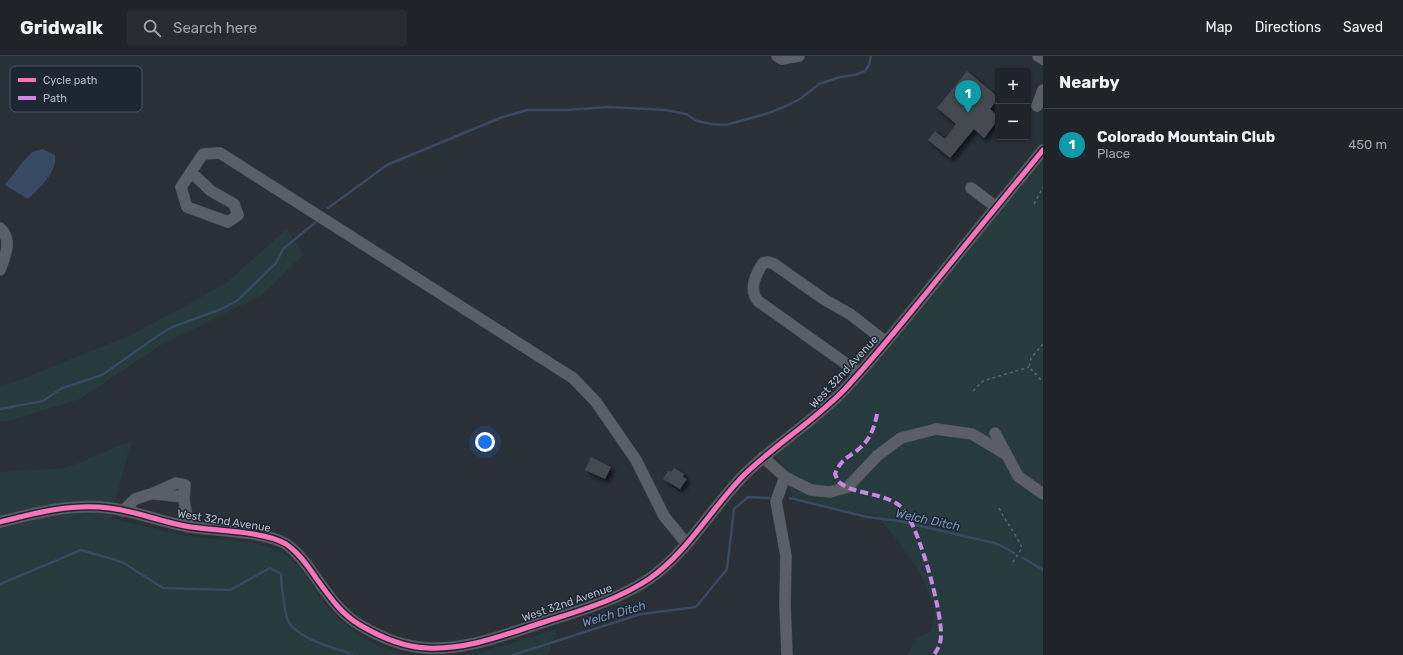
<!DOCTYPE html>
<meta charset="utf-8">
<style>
body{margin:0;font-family:Rubik,sans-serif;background:#282c32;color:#f1f3f6}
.controls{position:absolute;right:12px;top:12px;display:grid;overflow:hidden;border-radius:4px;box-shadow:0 1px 3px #0004}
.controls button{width:36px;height:36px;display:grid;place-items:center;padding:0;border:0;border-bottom:1px solid #3d4147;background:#20242a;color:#f1f3f6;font:20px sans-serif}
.you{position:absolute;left:485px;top:386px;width:14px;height:14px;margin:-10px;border:3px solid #fff;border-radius:50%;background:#1a73e8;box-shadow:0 0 0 6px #1a73e833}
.badge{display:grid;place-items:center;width:26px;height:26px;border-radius:50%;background:#b45309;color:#fff;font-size:13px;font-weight:700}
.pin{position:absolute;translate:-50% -33px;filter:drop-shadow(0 1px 2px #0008)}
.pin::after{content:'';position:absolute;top:21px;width:14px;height:12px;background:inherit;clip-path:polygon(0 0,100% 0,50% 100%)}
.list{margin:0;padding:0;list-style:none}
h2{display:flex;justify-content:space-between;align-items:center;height:52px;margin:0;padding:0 16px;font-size:17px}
h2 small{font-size:13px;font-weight:400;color:#a2a4a8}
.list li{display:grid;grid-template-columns:26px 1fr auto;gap:12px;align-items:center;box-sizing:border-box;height:72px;padding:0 16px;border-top:1px solid #3d4147}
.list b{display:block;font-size:15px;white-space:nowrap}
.list p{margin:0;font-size:13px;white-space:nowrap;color:#a2a4a8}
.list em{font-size:13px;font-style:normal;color:#a2a4a8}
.icon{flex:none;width:22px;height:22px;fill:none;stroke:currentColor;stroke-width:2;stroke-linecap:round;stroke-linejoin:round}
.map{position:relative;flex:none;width:1043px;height:599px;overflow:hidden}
header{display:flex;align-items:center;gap:24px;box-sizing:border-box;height:56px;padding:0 20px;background:#20242a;border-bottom:1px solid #3d4147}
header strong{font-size:19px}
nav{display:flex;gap:22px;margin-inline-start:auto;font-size:14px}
.search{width:280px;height:36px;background:#282c32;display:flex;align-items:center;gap:10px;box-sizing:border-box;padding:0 14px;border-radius:4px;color:#a2a4a8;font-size:15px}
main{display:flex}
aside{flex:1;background:#20242a}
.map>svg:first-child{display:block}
.green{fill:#273a3e}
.water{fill:#384963}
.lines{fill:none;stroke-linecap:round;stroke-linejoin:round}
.stream{stroke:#384963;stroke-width:2.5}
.building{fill:#444950;filter:url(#shadow)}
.minor-casing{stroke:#484c53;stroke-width:12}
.path{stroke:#5d636a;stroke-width:1.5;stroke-dasharray:3 3;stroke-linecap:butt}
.minor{stroke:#5a5e66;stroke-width:11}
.quiet{stroke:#c787e3;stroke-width:4;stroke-dasharray:8 4;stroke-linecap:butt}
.cycleway-casing{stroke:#1d2633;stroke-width:8}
.cycleway{stroke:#fb73b8;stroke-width:5}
.labels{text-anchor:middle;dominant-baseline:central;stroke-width:3;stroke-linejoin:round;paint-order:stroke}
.street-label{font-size:11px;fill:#b4bcc9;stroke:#1d2633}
.water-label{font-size:12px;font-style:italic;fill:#7c92b1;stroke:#1d2633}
.key{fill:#1d2633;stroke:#4a5360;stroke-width:1}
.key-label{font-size:11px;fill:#b4bcc9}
</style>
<header>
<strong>Gridwalk</strong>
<div class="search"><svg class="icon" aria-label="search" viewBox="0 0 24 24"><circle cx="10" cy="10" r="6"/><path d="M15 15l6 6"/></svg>Search here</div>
<nav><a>Map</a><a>Directions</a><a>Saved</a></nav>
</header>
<main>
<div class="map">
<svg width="1043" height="599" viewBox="0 0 1043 599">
<defs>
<filter id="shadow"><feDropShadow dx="3.5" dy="3.5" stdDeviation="2" flood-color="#0009"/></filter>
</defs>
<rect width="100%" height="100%" fill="#2a3038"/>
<path class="green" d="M1043,100V599H907L916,583L931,575L935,554L921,519L898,485L876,459L832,453L793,444L775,393L834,342Z
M287,173L304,198L262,239L161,289L80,343L12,364L0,366V330L9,328L133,278L225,228Z
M131,385L111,463C137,467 162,476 188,480C218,485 257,482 283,497C301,508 309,527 321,543C342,572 375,592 409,599H0V416L66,412Z
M557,573L548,599H472Z"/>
<path class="water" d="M43,93L55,99C58,116 39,132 28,143L5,129L21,108L32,96Z"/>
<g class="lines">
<path class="stream" d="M328,152L387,109L500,62L527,54H567L608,51L666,54L686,58L697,65L711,68L726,69L769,57L786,50L800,43L819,28L840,21L855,19L865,15L869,9L871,0
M0,353L43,345L62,332L84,325L102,319L159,279L172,271L219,254L237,245L276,207L283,193L317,165
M790,442L867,461L899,465L998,488L1014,497
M1023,502L1043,514
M0,528L81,494L122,506L163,532L230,534L270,512L281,518C281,527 285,561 289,567C302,584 329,590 349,597L352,599
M513,599L641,558L696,551L727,513L734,453L748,441L769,442"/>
</g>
<path class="building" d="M967,15L998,41V43L990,53L998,60V64L984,82L974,73L950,102L928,84L935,75L945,83L956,68L937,52Z
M591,401L611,411L605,423L585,414Z
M674,412L684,418L683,421L687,423L680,433L663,423L668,415L671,416Z"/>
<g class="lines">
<defs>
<path id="minor" d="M777,0L782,3L799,0
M1038,0L1043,3
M1037,50L1043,34
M191,116L211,135L234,148L238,159L228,166L187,151L181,131L203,98L220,97L573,322L596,346L636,404L664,460L686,487
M971,132L996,151
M0,172C13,183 5,201 0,214
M859,317L758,245C748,233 756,218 763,207L768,206L774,208L825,244L850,258L886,286
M995,377L1018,420L1043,438
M763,401L785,421L811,434L830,436L848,431L877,400L901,382L936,373L972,378L1007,399
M785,421L776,445L786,500L785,548L787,599
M155,438L184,441
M123,455L135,443L154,437L176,427L185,429L184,443L188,471
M0,466C35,457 72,447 109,452C137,455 163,467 191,471C218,475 264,475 286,488C299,497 308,510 316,522C329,540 341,558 360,569C380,581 405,591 427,592C467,594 504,579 541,567C578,555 616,545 649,523C688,496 712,451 745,418C776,388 814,365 844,334C874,302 901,268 928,235C966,188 1005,140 1043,94"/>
</defs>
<use href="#minor" class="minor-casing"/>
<path class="path" d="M1034,148L1043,131
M1043,288L1031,302L1029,311L1043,326
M973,335L983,325L1029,311
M999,452C1006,466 1016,478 1022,492L1011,509
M908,462L914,473"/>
<use href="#minor" class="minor"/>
<path class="quiet" d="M877,358C875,369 871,381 863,389C852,401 842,400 835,418C836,420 837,424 839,426C854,439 883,436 900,450C918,464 942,556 941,579C941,587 938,593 934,599"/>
<defs>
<path id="cycleway" d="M0,466C35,457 72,447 109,452C137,455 163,467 191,471C218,475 264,475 286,488C299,497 308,510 316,522C329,540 341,558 360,569C380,581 405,591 427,592C467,594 504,579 541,567C578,555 616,545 649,523C688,496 712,451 745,418C776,388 814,365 844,334C874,302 901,268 928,235C966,188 1005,140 1043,94"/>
</defs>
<use href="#cycleway" class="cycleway-casing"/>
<use href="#cycleway" class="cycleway"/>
</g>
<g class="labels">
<g class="street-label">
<text transform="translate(844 316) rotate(-47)">West 32nd Avenue</text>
<text transform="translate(224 465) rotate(9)">West 32nd Avenue</text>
<text transform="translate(567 547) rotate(-19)">West 32nd Avenue</text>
</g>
<g class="water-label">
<text transform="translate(928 464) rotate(12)">Welch Ditch</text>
<text transform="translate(614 558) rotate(-16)">Welch Ditch</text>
</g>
</g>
<rect x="10" y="10" width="132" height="46" rx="6" class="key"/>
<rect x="18" y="22" width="18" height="4" fill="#fb73b8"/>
<rect x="18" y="40" width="18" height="4" fill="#c787e3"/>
<g class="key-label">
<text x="43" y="28">Cycle path</text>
<text x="43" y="46">Path</text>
</g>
</svg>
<div class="controls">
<button>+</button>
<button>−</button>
</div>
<div class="you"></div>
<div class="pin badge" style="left:968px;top:57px;background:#0f9aa8">1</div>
</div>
<aside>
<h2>Nearby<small></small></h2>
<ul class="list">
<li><span class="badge" style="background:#0f9aa8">1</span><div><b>Colorado Mountain Club</b><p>Place</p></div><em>450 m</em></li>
</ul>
</aside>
</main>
